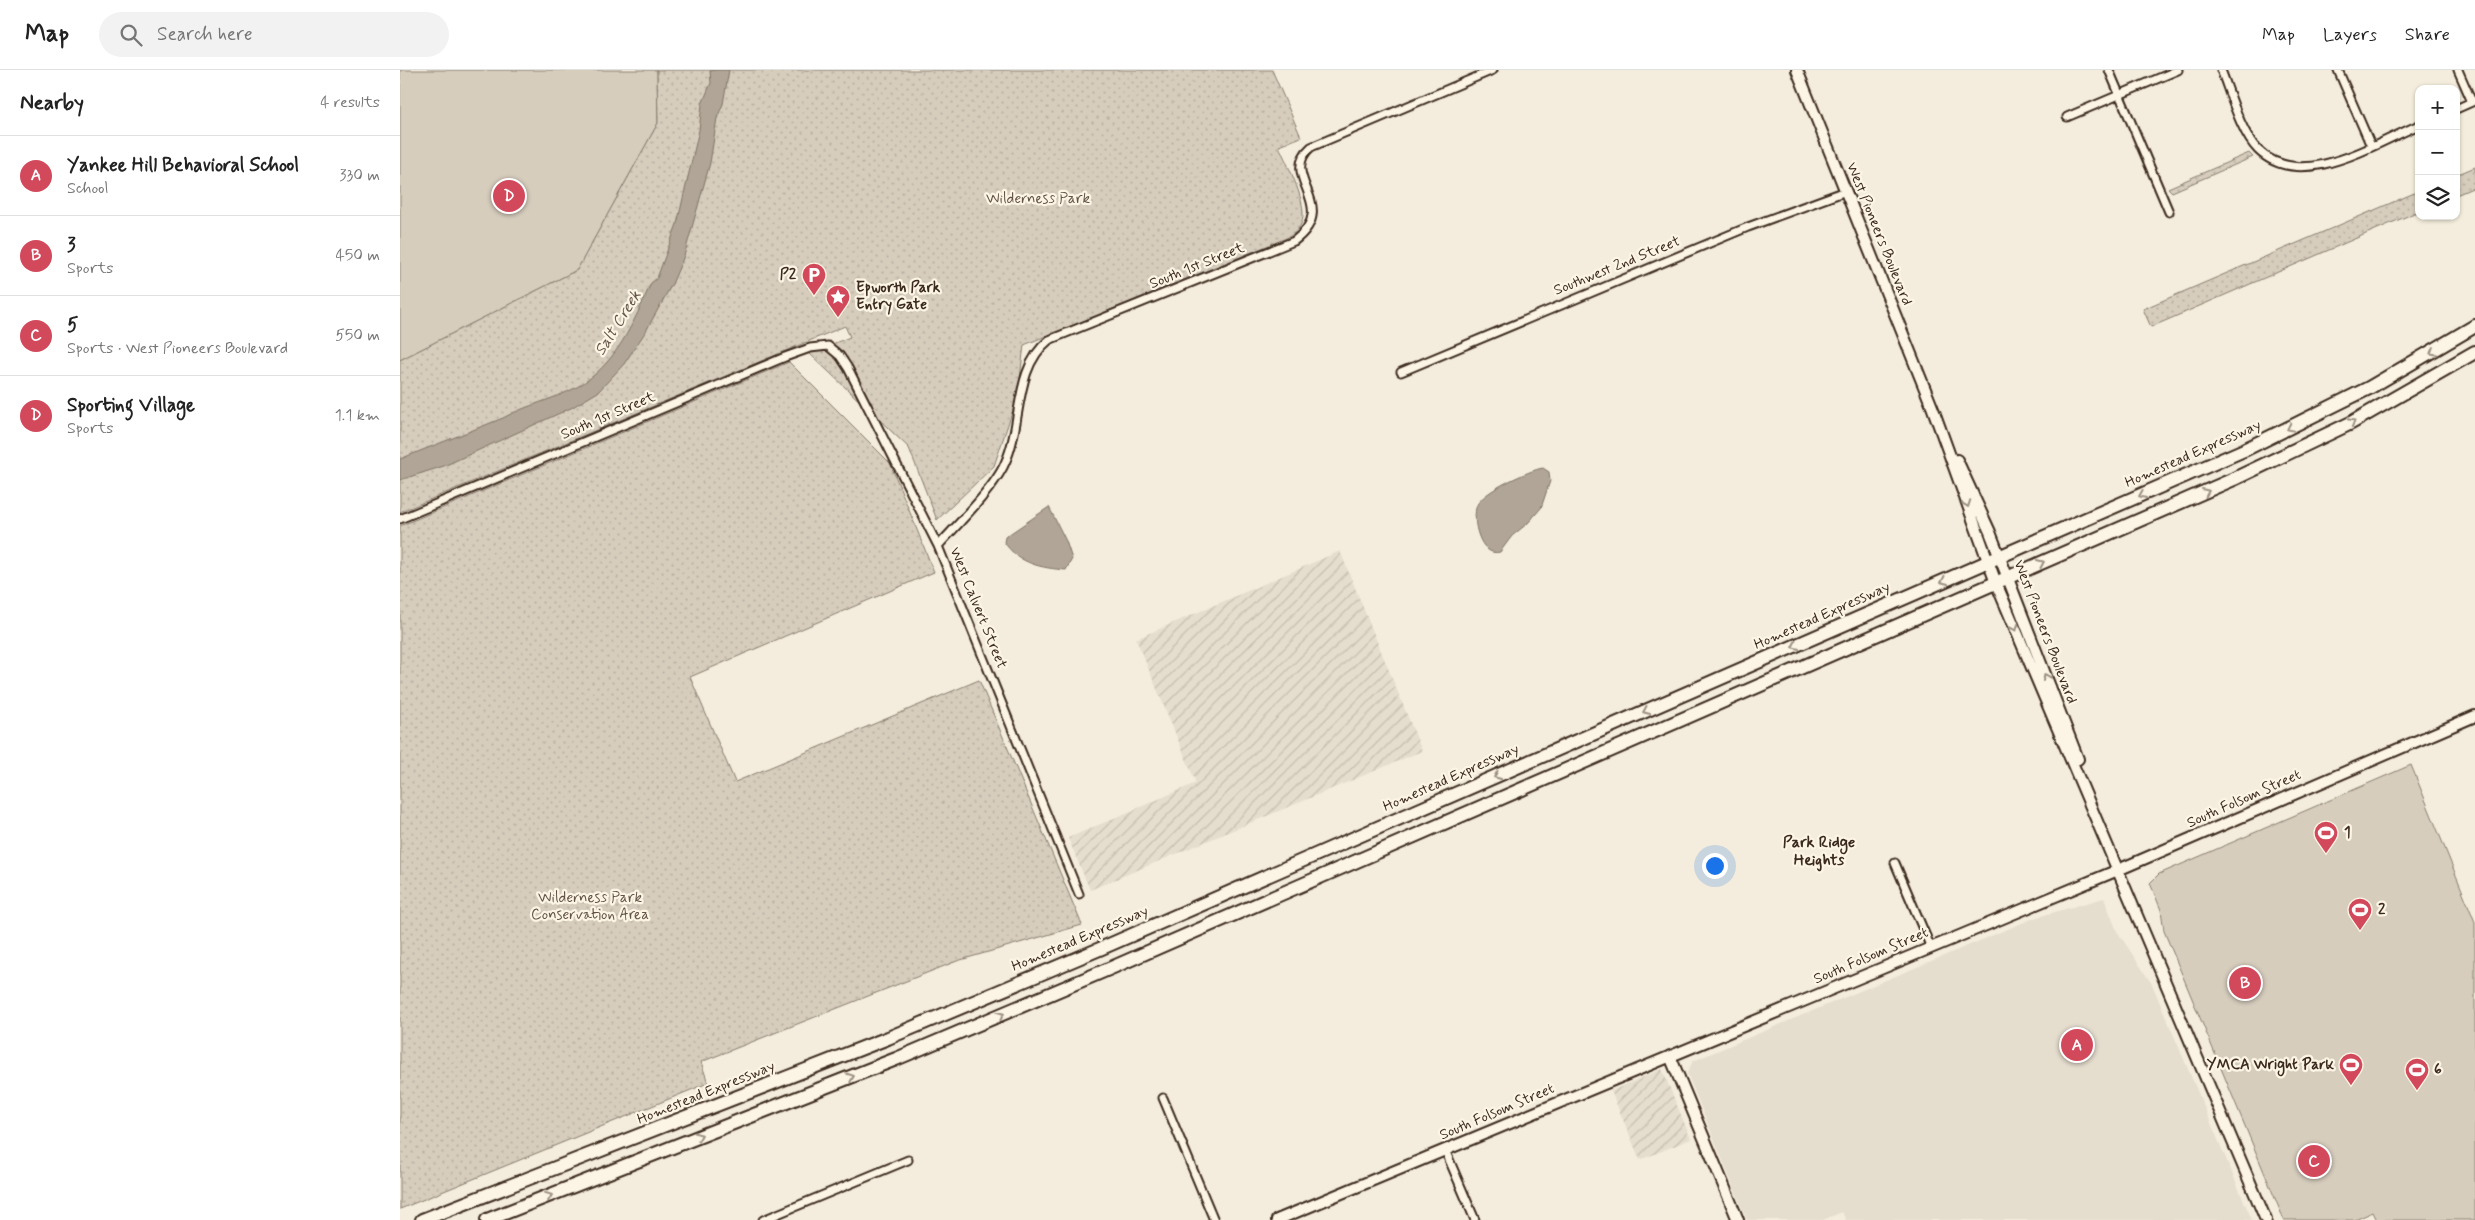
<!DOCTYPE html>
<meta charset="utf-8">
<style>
body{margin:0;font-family:Mynerve,sans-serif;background:#f2f2f2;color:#222}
.controls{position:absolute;right:15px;top:15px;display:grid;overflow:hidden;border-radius:10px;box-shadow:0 1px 4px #0004}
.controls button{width:45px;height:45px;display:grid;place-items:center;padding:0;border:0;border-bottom:1px solid #e0e0e0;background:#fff;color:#222;font:25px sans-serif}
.you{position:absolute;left:1314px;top:795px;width:18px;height:18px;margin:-12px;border:4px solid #fff;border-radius:50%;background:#1a73e8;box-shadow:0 0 0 8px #1a73e833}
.badge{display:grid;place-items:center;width:32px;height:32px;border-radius:50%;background:#d1495b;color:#fff;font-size:16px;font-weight:700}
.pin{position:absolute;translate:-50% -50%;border:2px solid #fff;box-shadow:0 1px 5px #0006}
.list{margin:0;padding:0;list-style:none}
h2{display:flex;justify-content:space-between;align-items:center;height:65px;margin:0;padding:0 20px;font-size:21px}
h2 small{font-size:16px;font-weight:400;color:#767676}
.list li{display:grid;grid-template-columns:32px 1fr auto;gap:15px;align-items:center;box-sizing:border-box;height:80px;padding:0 20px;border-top:1px solid #e0e0e0}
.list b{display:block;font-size:19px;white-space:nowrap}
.list p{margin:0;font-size:16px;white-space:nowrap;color:#767676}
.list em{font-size:16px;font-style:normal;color:#767676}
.icon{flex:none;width:28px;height:28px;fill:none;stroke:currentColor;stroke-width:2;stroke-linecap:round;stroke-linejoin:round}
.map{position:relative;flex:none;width:2075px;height:1150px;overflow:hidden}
header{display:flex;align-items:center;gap:30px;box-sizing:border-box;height:70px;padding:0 25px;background:#fff;border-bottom:1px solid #e0e0e0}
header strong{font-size:24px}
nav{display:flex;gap:28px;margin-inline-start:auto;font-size:18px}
.search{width:350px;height:45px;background:#f2f2f2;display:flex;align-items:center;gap:12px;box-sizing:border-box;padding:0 18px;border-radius:28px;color:#767676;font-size:19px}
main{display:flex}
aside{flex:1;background:#fff}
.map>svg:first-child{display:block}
.built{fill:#e5ddce}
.industrial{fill:url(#industrial-furrows)}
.grass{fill:#d6cdbd;stroke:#887c6e}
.park{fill:url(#park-dots);stroke:#887c6e}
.water{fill:#b0a596;stroke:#817466}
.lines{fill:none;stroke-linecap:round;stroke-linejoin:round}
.street-casing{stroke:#3b2a1e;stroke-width:11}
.secondary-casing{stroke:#3b2a1e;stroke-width:14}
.highway-casing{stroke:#3b2a1e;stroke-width:16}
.street{stroke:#fcf5e5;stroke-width:7}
.secondary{stroke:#fcf5e5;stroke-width:10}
.highway{stroke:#fcf5e5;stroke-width:12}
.oneway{stroke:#9c9082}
.labels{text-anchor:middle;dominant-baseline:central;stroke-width:4.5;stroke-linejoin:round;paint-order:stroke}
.park-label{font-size:15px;fill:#625346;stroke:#fcf5e5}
.street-label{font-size:15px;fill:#3b2a1e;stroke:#fcf5e5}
.poi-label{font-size:15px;font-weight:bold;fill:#3b2a1e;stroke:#fcf5e5;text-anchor:start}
.water-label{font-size:16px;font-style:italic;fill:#645548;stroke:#fcf5e5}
.neighbourhood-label{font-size:16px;font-weight:bold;fill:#3b2a1e;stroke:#fcf5e5}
</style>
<header>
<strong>Map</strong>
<div class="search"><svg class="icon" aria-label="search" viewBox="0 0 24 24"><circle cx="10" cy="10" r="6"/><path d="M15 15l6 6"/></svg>Search here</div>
<nav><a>Map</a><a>Layers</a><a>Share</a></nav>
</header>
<main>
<aside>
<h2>Nearby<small>4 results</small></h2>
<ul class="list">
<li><span class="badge">A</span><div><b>Yankee Hill Behavioral School</b><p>School</p></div><em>330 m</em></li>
<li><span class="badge">B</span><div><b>3</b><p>Sports</p></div><em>450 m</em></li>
<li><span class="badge">C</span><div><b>5</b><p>Sports · West Pioneers Boulevard</p></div><em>550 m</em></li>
<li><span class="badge">D</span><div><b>Sporting Village</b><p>Sports</p></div><em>1.1 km</em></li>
</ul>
</aside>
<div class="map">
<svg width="2075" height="1150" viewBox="0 0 2075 1150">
<defs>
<pattern id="industrial-furrows" width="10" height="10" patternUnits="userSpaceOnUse" patternTransform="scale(1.25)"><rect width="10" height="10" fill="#e5ddce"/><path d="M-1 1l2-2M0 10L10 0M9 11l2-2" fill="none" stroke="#c5beb0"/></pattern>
<pattern id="park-dots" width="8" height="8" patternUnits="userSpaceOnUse" patternTransform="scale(1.25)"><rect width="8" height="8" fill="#d6cdbd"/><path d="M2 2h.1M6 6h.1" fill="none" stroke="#b9b0a2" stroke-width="1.8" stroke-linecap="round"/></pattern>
</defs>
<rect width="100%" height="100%" fill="#f4eddd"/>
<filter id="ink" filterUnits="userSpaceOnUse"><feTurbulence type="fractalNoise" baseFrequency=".02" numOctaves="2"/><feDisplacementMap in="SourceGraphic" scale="10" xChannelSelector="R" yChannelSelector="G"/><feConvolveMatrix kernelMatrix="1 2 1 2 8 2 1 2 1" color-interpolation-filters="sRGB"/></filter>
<g filter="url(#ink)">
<path class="built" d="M1704,828L1717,861L1752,914L1852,1150H1446L1442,1142L1423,1150H1347L1287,1003L1293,991L1634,848Z"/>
<path class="industrial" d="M940,481L1022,681L690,820L668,768L796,713L736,569Z
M1262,999L1291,1069L1240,1090L1211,1021Z"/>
<path class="grass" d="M0,0H257L258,53L177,200L0,290Z
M2011,695L2075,852V1150H1977L1973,1142L1955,1150H1884L1764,861L1761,840L1750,813L1759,804Z"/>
<path class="park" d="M257,0H872L901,67L879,76C887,94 910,137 901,154C898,162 891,166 884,169L624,275L618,325L594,396L537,450L509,378L409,283L450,267L445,256L0,442V290L177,200L258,53Z
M1849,83L1853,87L1772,122L1768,118Z
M2075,97V117L2056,125V105Z
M2019,121V141L1751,257L1743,239Z
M389,292L490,393L534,502L290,607L335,712L579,610L682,855L557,891L301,992L308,1013L0,1139V456Z"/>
<path class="water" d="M316,0H329L323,34L317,48L310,93L284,186L272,214L246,261L224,294L198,322L171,338L44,396L0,410V389L103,348C126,335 153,330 177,317C216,295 234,252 251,213L257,208L277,154L299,60L302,34L311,13L310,1Z
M1143,398L1149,402L1150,411L1141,438L1128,453L1112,466L1100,482C1080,488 1071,449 1077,435C1082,422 1129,400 1143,398Z
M649,437L666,471L672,489L666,500C641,498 619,494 604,472L605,467Z"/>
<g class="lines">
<defs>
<path id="street" d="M1709,0L1769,142
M1821,0C1830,23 1841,63 1858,80C1901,122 1974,74 2019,55
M1938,0L1971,76
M2058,0L2072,32
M2056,39L2074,31
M1667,47L1778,0
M1001,302L1348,157L1446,121
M0,449L385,287L410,278L428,276L440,286L448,298L538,476L679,824
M538,476C557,455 595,417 605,393C623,354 613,299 649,270L894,171C942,135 877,107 911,77L1093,0
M1495,793L1531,878
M763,1028L814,1150
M1045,1080L1075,1150
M363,1150L508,1090"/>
<path id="secondary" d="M1397,0L1533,339L1596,513L1866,1150
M1557,390L1590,462L1678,689
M1270,986L1338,1150
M877,1150L1718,800L2075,646"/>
<path id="highway" d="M22,1150L488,968L702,878L1844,380L1969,318L2075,256
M87,1150L496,989L711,898L1834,409L1951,353L2075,282"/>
</defs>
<use href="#street" class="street-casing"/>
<use href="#secondary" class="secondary-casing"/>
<use href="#highway" class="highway-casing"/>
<use href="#street" class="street"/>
<use href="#secondary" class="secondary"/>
<use href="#highway" class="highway"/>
</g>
<defs><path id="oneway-chevron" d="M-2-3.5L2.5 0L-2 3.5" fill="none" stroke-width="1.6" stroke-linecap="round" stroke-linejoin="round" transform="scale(1.25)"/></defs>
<g class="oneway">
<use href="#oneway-chevron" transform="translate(2033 282) rotate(149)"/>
<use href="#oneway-chevron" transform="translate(1952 352) rotate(-28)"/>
<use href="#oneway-chevron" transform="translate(1890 358) rotate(154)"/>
<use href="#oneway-chevron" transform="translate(1806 422) rotate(-24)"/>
<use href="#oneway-chevron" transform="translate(1742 425) rotate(157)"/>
<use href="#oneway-chevron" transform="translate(1567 434) rotate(70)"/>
<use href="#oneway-chevron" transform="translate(1641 493) rotate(-24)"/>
<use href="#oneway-chevron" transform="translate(1544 511) rotate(156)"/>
<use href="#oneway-chevron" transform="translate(1615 558) rotate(67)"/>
<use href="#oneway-chevron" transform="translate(1395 576) rotate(156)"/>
<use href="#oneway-chevron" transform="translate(1646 607) rotate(-112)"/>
<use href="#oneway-chevron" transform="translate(1246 641) rotate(156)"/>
<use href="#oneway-chevron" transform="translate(1097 706) rotate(156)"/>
<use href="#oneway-chevron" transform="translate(601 945) rotate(-23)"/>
<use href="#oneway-chevron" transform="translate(451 1007) rotate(-21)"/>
<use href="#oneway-chevron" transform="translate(299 1066) rotate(-22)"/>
<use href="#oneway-chevron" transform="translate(149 1126) rotate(-21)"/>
</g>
</g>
<defs>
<symbol id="parking-pin" viewBox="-11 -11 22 30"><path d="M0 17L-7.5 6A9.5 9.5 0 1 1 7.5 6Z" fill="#d1495b" stroke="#fcf5e5"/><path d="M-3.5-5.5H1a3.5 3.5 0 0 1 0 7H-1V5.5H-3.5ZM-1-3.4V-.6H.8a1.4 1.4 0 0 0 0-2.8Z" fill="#fff"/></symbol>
<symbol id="sight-pin" viewBox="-11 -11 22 30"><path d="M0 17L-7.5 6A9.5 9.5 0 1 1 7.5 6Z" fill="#d1495b" stroke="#fcf5e5"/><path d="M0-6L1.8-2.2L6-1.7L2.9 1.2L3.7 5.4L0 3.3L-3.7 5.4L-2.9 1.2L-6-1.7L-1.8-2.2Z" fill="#fff"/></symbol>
<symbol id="stadium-pin" viewBox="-11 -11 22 30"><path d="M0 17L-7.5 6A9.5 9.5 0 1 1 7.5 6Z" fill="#d1495b" stroke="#fcf5e5"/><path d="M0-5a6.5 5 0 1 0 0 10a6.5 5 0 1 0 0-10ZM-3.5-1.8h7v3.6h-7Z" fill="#fff"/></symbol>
</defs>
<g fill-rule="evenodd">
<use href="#parking-pin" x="400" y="191" width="28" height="38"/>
<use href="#sight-pin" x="424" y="213" width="28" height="38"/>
<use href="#stadium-pin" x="1912" y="749" width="28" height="38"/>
<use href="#stadium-pin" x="1946" y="826" width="28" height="38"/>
<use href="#stadium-pin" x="1937" y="981" width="28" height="38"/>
<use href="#stadium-pin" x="2003" y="986" width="28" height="38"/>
</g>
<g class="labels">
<g class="park-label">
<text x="638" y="129">Wilderness Park</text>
<text x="190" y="828">Wilderness Park<tspan x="190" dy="17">Conservation Area</tspan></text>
</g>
<g class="street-label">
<text transform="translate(1479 164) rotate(68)">West Pioneers Boulevard</text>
<text transform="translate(797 196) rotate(-22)">South 1st Street</text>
<text transform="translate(1217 196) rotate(-22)">Southwest 2nd Street</text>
<text transform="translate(208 346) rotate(-23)">South 1st Street</text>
<text transform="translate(1793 384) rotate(-24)">Homestead Expressway</text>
<text transform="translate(578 538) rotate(68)">West Calvert Street</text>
<text transform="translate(1422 546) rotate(-24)">Homestead Expressway</text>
<text transform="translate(1645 562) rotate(69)">West Pioneers Boulevard</text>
<text transform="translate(1051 708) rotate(-24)">Homestead Expressway</text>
<text transform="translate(1844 729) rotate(-24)">South Folsom Street</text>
<text transform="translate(680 869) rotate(-23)">Homestead Expressway</text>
<text transform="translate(1471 886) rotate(-23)">South Folsom Street</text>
<text transform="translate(306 1023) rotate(-22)">Homestead Expressway</text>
<text transform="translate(1097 1042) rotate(-23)">South Folsom Street</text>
</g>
<g class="poi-label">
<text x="396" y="205" text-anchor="end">P2</text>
<text x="456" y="218">Epworth Park<tspan x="456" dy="17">Entry Gate</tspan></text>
<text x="1944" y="763">1</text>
<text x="1978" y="840">2</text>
<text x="1934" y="995" text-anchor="end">YMCA Wright Park</text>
<text x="2034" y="1000">6</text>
</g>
<g class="water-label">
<text transform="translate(218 253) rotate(-58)">Salt Creek</text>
</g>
<g class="neighbourhood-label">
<text x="1419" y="772">Park Ridge<tspan x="1419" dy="18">Heights</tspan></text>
</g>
</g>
</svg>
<div class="controls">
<button>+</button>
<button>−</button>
<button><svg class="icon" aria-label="layers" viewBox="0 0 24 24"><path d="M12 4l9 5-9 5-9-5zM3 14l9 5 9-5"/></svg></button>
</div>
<div class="you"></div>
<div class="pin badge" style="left:1677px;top:975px">A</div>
<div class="pin badge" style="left:1845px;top:913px">B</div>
<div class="pin badge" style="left:1914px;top:1091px">C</div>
<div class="pin badge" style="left:109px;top:126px">D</div>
</div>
</main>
